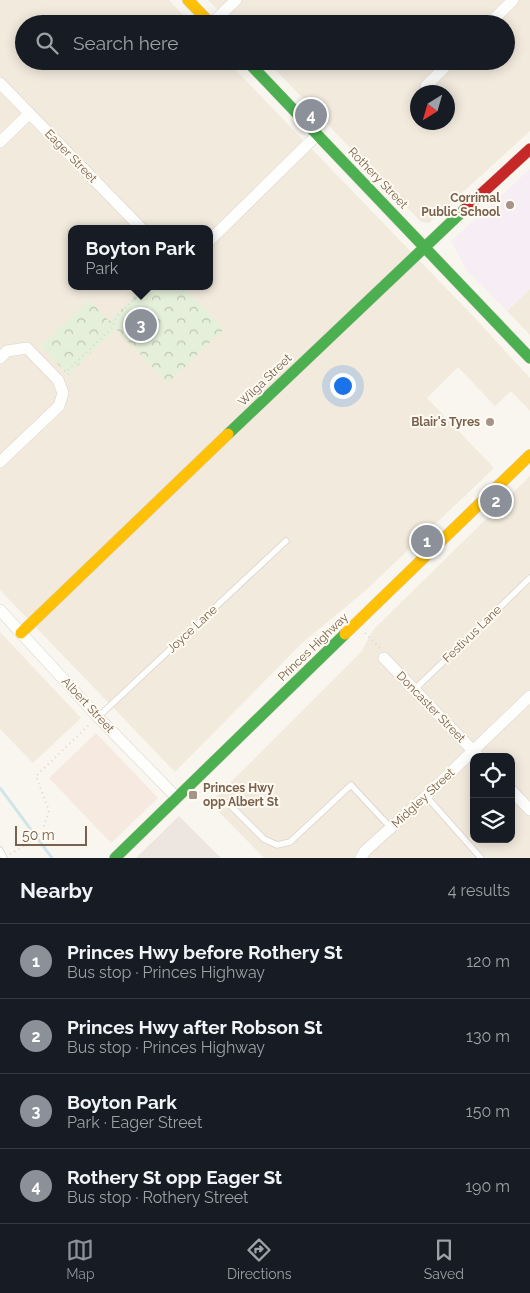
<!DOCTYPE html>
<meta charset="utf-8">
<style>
body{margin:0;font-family:Raleway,sans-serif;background:#242831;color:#f1f3f6}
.controls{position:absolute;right:15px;bottom:15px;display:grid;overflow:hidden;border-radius:10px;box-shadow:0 2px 12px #0003}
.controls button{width:45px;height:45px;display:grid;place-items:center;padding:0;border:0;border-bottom:1px solid #363941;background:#171b24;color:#f1f3f6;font:25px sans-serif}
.compass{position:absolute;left:410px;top:85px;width:45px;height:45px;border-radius:50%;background:#171b24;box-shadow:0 2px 12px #0003;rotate:217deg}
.scale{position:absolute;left:15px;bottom:12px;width:72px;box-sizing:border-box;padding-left:5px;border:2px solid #79614d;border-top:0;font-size:14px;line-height:18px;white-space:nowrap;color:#79614d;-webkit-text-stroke:4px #fffbf2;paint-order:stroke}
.you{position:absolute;left:342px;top:385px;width:18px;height:18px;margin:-12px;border:4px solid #fff;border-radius:50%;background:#1a73e8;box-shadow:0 0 0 8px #1a73e833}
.badge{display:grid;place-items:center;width:32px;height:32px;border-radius:50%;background:#8c9099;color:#fff;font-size:16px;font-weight:700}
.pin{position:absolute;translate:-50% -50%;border:2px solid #fff;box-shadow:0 1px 5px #0006}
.popup{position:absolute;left:68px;top:225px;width:145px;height:65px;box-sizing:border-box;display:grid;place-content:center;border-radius:10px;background:#171b24;filter:drop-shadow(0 1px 4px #0005);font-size:16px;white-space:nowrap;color:#9ea1a6}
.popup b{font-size:19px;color:#f1f3f6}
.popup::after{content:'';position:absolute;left:50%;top:100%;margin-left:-10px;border:10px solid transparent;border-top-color:#171b24}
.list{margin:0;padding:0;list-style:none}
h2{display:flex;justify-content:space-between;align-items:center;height:65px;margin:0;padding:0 20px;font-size:21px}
h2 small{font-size:16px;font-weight:400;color:#9ea1a6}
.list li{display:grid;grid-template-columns:32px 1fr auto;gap:15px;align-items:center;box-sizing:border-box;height:75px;padding:0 20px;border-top:1px solid #363941}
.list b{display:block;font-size:19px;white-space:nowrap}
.list p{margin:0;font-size:16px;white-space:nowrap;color:#9ea1a6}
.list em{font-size:16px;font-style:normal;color:#9ea1a6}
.icon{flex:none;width:28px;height:28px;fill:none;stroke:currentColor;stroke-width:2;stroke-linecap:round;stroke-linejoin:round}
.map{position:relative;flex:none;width:530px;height:858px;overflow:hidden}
.search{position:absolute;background:#171b24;box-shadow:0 2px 12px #0003;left:15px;right:15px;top:15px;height:55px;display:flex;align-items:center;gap:12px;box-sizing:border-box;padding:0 18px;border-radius:28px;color:#9ea1a6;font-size:19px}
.sheet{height:365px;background:#171b24}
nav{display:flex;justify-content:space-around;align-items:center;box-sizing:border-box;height:70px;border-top:1px solid #363941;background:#171b24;font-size:14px;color:#9ea1a6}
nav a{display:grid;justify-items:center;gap:2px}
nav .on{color:#8c9099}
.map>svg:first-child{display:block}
.residential{fill:#f2eadd;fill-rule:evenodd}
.commercial{fill:#f6eae0}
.industrial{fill:#ede6e0}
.education{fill:#f7eef5}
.park{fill:url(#park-crowns)}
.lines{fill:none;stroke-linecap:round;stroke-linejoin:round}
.stream{stroke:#d0e5ea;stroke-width:3}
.lane-casing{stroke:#d9d3cd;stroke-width:7}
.street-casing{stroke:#d9d3cd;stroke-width:12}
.fast-casing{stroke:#d8d2ca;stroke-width:12}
.slow-casing{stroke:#d8d2ca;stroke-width:12}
.jam-casing{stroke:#d8d2ca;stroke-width:12}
.path{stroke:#dbd6d0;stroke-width:2;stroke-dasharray:1 4;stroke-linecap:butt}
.lane{stroke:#fefefd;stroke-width:5.5}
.street{stroke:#fefefd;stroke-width:11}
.fast{stroke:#4caf50;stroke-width:11}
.slow{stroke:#ffc107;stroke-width:11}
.jam{stroke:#c62828;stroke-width:11}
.poi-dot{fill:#a69586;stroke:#fffbf2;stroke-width:2}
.labels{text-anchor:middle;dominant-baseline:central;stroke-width:4;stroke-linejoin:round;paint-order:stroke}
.street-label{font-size:12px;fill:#79614d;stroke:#fffbf2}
.poi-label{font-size:12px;font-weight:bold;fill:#79614d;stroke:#fffbf2;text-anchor:end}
</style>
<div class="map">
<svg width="530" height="858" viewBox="0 0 530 858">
<defs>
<pattern id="park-crowns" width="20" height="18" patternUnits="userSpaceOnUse" patternTransform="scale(1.25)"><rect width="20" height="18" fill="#e5f0da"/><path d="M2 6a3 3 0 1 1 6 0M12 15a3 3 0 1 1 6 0" fill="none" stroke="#bec6b3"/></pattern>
</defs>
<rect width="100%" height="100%" fill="#f9f6ef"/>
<path class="residential" d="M0,0H169L191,24H24V61H227L471,314L530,378V411L511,391L495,406L458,367L427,398L494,468L365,591L302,643L175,772L0,590ZM72,229H210V286H72Z
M208,0H530V131L429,223L421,222L267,61H506V24H231ZM418,92H448V122H418Z
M530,289V335L507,311Z
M530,476V858H264L210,803L362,651L373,630ZM474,757H511V839H474Z
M0,632L81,718L33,763L0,729Z"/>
<path class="commercial" d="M96,733L158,798L111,843L49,778Z"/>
<path class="industrial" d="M179,816L221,858H136Z"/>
<path class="education" d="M530,169V289L507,311L466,269L451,241Z"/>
<path class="park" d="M145,286H183L224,329L168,383L116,329L68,375L41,346L89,300L109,321Z"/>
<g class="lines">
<path class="stream" d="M0,788L52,858"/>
<defs>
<path id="lane" d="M414,690L530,578
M98,717L286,541
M426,796L481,858
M228,803L264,839L277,845L290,842L351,785L391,828
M0,850L4,858"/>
<path id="street" d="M211,24L236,0
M489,24L513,0
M0,83L142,229
M426,86L451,61
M0,142L29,114
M210,240L317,135
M0,358L7,351L27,348L58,380L63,393L59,406L0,462
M0,610L98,717L177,798
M384,658L479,757
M511,790L530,810
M361,858L365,851L426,796L530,696"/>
<path id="fast" d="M247,61L530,358
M228,434L467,207
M115,858L345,634"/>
<path id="slow" d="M188,0L211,24
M21,633L228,434
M345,634L530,455"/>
<path id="jam" d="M467,207L530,149"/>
</defs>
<use href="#lane" class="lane-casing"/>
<use href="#street" class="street-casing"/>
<use href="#fast" class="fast-casing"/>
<use href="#slow" class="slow-casing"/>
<use href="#jam" class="jam-casing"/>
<path class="path" d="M64,371L66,370L67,371L111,329L118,315L148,286
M365,633L381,649
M10,854L28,844L42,832L49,811L36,776L91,723"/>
<use href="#lane" class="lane"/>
<use href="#street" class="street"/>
<use href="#fast" class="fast"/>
<use href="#slow" class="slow"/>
<use href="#jam" class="jam"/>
</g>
<g class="poi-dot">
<circle cx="510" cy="205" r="5"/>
<circle cx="490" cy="422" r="5"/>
<rect x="188" y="790" width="10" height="10" rx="2.5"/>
</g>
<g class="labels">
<g class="street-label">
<text transform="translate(71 156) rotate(46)">Eager Street</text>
<text transform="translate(378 178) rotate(46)">Rothery Street</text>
<text transform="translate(265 380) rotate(-44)">Wilga Street</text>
<text transform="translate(192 629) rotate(-43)">Joyce Lane</text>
<text transform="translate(472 634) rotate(-44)">Festivus Lane</text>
<text transform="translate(313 647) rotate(-44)">Princes Highway</text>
<text transform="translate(88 705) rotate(47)">Albert Street</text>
<text transform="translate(431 707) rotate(46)">Doncaster Street</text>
<text transform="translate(423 798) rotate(-43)">Midgley Street</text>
</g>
<g class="poi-label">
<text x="500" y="198">Corrimal<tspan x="500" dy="14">Public School</tspan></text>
<text x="480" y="422">Blair's Tyres</text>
<text x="203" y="788" text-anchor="start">Princes Hwy<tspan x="203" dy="14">opp Albert St</tspan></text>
</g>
</g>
</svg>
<div class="controls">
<button><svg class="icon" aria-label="locate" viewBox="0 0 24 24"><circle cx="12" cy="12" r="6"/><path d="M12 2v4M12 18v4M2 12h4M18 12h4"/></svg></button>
<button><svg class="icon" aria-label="layers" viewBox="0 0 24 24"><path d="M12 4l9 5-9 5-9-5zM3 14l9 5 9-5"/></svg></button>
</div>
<svg class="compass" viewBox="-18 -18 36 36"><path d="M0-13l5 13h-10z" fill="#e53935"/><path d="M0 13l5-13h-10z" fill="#9ea1a6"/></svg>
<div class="scale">50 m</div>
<div class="you"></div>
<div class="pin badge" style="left:427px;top:541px">1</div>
<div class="pin badge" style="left:496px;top:501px">2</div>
<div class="pin badge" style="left:141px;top:325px">3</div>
<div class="popup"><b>Boyton Park</b>Park</div>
<div class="pin badge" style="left:311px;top:115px">4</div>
<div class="search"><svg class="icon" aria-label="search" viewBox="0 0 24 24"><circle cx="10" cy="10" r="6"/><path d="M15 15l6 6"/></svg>Search here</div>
</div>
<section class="sheet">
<h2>Nearby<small>4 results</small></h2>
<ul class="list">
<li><span class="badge">1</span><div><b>Princes Hwy before Rothery St</b><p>Bus stop · Princes Highway</p></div><em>120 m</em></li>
<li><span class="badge">2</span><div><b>Princes Hwy after Robson St</b><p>Bus stop · Princes Highway</p></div><em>130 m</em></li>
<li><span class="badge">3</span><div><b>Boyton Park</b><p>Park · Eager Street</p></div><em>150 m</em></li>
<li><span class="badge">4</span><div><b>Rothery St opp Eager St</b><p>Bus stop · Rothery Street</p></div><em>190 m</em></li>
</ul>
</section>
<nav>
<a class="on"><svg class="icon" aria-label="map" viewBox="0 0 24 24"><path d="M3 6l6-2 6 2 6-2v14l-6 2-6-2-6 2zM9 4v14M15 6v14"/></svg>Map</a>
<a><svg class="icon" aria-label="directions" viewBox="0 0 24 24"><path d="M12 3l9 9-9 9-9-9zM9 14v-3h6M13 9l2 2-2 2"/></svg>Directions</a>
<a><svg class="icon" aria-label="saved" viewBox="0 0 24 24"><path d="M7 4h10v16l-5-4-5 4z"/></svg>Saved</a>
</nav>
